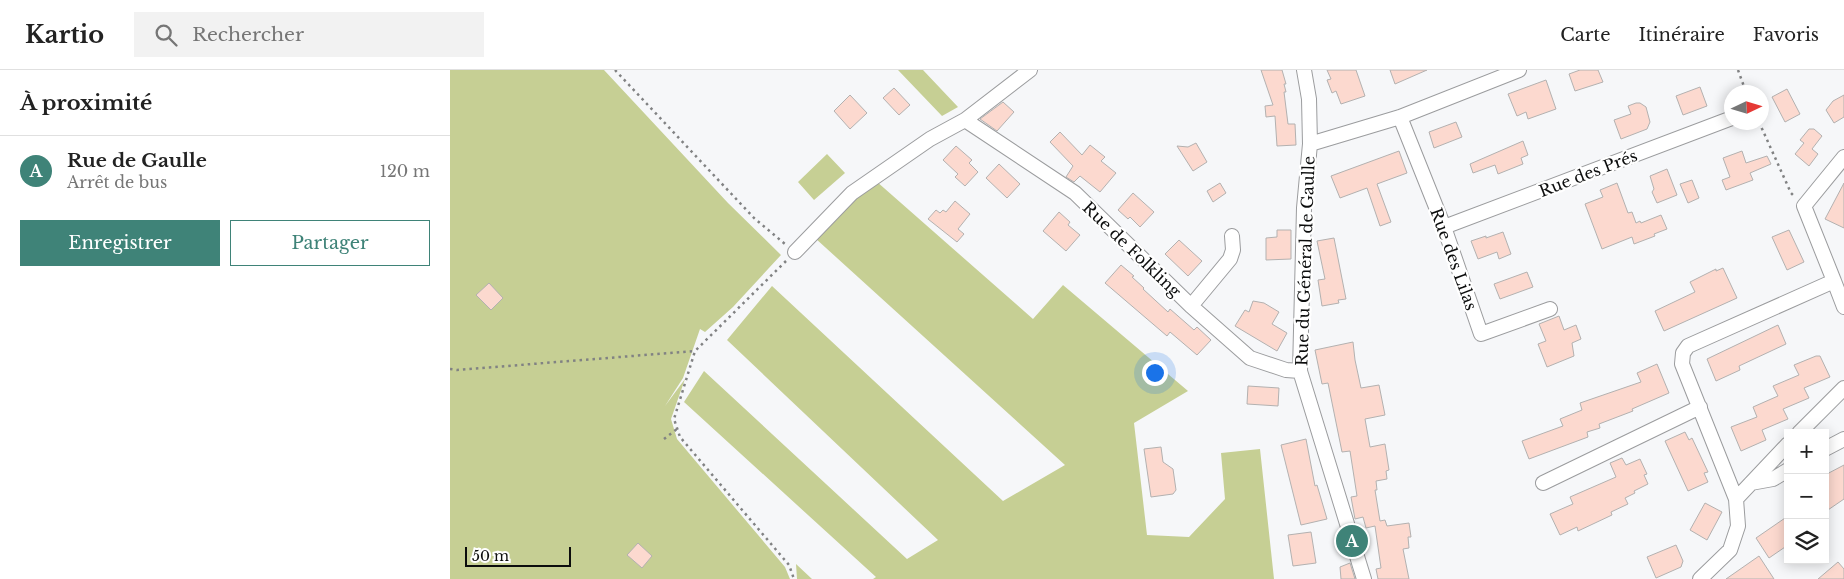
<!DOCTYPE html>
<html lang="fr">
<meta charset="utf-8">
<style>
body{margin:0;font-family:"Libre Baskerville",serif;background:#f2f2f2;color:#222}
.controls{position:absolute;right:15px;bottom:15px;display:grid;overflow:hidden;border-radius:0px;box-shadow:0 2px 12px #0003}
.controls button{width:45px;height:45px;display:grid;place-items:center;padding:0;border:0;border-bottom:1px solid #e0e0e0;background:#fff;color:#222;font:25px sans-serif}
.compass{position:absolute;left:1274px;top:15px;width:45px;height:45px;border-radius:50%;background:#fff;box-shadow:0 2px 12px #0003;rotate:86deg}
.scale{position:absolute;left:15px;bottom:12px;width:106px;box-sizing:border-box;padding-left:5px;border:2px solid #0c0d0d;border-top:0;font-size:14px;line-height:18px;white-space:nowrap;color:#0c0d0d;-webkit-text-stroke:4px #fff;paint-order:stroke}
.you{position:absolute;left:704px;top:302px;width:18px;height:18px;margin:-12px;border:4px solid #fff;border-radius:50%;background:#1a73e8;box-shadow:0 0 0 8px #1a73e833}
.badge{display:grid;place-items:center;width:32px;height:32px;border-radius:50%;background:#3f8378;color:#fff;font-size:16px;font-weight:700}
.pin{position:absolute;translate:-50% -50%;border:2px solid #fff;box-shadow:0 1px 5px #0006}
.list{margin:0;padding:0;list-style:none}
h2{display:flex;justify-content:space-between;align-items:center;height:65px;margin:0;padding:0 20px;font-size:21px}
h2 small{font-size:16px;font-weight:400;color:#767676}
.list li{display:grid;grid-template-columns:32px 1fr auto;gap:15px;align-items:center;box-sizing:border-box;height:70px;padding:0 20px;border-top:1px solid #e0e0e0}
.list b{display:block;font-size:19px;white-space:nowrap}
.list p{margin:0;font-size:16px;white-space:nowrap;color:#767676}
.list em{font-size:16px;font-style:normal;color:#767676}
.actions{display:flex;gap:10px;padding:15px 20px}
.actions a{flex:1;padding:11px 0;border:1px solid #3f8378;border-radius:0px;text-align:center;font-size:18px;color:#3f8378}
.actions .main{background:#3f8378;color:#fff}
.icon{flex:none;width:28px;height:28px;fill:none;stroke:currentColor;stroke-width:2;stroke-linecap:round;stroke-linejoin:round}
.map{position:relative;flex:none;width:1394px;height:509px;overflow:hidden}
header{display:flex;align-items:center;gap:30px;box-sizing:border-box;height:70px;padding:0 25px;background:#fff;border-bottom:1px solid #e0e0e0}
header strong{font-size:24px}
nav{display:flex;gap:28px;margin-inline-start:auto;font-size:18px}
.search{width:350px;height:45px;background:#f2f2f2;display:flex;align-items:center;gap:12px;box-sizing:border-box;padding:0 18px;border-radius:0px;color:#767676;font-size:19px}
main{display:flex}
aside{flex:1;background:#fff}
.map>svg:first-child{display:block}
.green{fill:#c6cf94}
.building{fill:#fcd9cf;stroke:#b3b1b0}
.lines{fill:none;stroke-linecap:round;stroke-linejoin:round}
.minor-casing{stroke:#9b9c9e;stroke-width:16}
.path{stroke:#818283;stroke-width:2.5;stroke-dasharray:2.5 4;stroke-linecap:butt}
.minor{stroke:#fff;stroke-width:14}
.labels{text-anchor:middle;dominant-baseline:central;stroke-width:4.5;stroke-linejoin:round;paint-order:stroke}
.street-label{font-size:16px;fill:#0c0d0d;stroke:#fff}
</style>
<header>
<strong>Kartio</strong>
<div class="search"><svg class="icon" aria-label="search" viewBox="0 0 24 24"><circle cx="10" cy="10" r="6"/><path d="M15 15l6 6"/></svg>Rechercher</div>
<nav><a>Carte</a><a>Itinéraire</a><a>Favoris</a></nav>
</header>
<main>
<aside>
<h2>À proximité<small></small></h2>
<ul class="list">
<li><span class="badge">A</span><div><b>Rue de Gaulle</b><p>Arrêt de bus</p></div><em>120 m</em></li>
</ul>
<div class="actions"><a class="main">Enregistrer</a><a>Partager</a></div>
</aside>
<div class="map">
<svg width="1394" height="509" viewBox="0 0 1394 509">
<rect width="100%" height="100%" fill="#f6f7f9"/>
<path class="green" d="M0,0H154L278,133L331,185L283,237L255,262L250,259L233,308L215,336L235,309L221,349L227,369L335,497L340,509H0Z
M448,0H473L508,37L492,46Z
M377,84L395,103L364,130L348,112Z
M426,111L583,249L613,215L738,321L684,353L697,465L739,467L775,429L771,383L810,379L824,509H423L426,507L234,332L254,301L457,489L488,470L277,270L322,216L553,431L615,395L365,168L405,127Z
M346,494L362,509H347Z"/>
<path class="building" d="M811,0H832L836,14H834L836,22H834L838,54H845L846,75L827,76L825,46L816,47L815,36L823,35Z
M877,0H906L915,26L891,34L886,21L882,23L877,10L881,9Z
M940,0H977L945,14Z
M1130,0H1148L1153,12L1125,21L1119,4Z
M1096,10L1106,39L1078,49L1076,42L1067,46L1058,24Z
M1250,17L1257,36L1233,45L1226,26Z
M444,18L460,35L449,45L433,28Z
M1337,19L1350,44L1335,52L1322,27Z
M400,25L417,43L400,59L384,41Z
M1394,25V47L1384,53L1376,40L1383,31Z
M553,32L564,42L547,61L530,49Z
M1186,33H1190L1196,37L1200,52L1197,59L1171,69L1164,50L1181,44L1178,36Z
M1006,52L1012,67L984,78L979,62Z
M1359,59H1364L1372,66L1362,79L1368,84L1359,96L1345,84L1354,73L1350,70Z
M610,62L632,85L640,75L655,87L651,91L666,103L650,122L630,106L624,112L616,107L623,96L600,72Z
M1073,71L1078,85L1071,88L1073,94L1048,104L1045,95L1023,103L1020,94Z
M746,73L757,92L743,101L727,76L738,77Z
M506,76L522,90L519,93L528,102L515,116L505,107L508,104L493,90Z
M949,81L957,103L927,114L941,152L930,156L917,118L890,128L881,106Z
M1292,81L1296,93L1317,86L1321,94L1300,103L1303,110L1276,120L1272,110L1280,107L1273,88Z
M549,94L570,114L557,128L536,108Z
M1217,99L1227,125L1207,133L1202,122L1204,119L1200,106Z
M1242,110L1249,128L1238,133L1230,114Z
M770,113L776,123L763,132L757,121Z
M1167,113L1178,143L1182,142L1186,153L1190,151L1191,153L1211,145L1217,159L1204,164L1205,166L1184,174L1182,167L1152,179L1135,134L1153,127L1150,120Z
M1394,113V158L1375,149Z
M683,123L704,142L690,157L680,147L678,149L668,140Z
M505,131L520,144L508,159L514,164L507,172L478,149L486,140L490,143L493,140L496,142Z
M609,142L620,152L618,155L630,165L616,181L593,161Z
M827,160H841V189L816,190V168L827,167Z
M1339,160L1354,192L1337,200L1322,167Z
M1053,162L1061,184L1049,189L1047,182L1028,189L1021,171L1036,166V168Z
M884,168L896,229L888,230L889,233L872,236L868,210L875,209L867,171Z
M729,170L752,191L738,206L715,184Z
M671,195L684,206L682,207L694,218L693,219L718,242L720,239L744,260L747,257L761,270L747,285L720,262L717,266L655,213Z
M1273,198L1287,228L1214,261L1205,241L1245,222L1240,212L1266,199V201Z
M1077,202L1083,217L1050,229L1044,214Z
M39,213L53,228L41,240L26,225Z
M803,231L814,233L829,242L822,254L837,263L827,281L785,256L795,240L799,242Z
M1109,246L1114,260L1126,255L1131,269L1122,273L1124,286L1097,297L1088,274L1096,271L1089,254Z
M1328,255L1336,274L1289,296L1290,300L1266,311L1257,289Z
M903,272L905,290L911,318L929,315L935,345L915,349L920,377L935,374L939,400L936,401L937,409L926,411L927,420H925L930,451L935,450L937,456L959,453L961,467H958L959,478L953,479L959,509H928L926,499L931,498L925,456L916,458L913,447L905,449L901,427L907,426L900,381L892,382L878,313L872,314L865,280Z
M1366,286H1370L1380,307L1354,318L1359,328L1333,339L1338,349L1312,360L1316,370L1291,381L1281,357L1307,347L1303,337L1328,326L1323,316L1349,305L1344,295Z
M1207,294L1219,323L1182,339L1183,341L1149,354L1150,358L1137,362L1138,367L1079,389L1072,371L1113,356L1110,349L1132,340L1130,333L1191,312L1187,303Z
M798,316L829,318L828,336L797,334Z
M1235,362L1239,370L1242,368L1258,402L1254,403L1258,412L1238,421L1215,371Z
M856,369L865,416L867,415L877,449L851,455L831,375Z
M711,377L713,392L723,399L726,420L723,424L701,427L694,379Z
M1172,388L1176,395L1190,389L1197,404L1194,405L1198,414L1184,421L1185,423L1175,428L1178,434L1161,442L1162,445L1128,461L1127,457L1110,465L1100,444L1123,434L1120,427L1166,407L1160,393Z
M1394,395V429L1375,442V405Z
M1255,433L1272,442L1257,470L1240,460Z
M1338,446V475L1319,488L1306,468Z
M861,462L866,493L843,496L838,465Z
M188,473L202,486L192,498L177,485Z
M1226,475L1233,491L1231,497L1206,508L1197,487Z
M1309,486L1324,509H1276Z
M1388,492L1394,499V509H1368Z
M900,493L905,509H891L890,497Z"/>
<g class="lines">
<defs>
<path id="minor" d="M854,0L859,29L860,74L854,138L850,301L914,509
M950,47L994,157L1031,264L1100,239
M515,50L625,123L741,236L800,288L836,300L850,301
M860,74L950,47L1069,0
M994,157L1282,48
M345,182L402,123L480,69L515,50L580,0
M1384,211L1394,237
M741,236L780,189L783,180L782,166
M1349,363L1394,318
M1375,379L1394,369
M1093,413L1250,337
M1301,413L1323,409L1338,400
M1286,429L1232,294L1233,283L1238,276L1384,211L1354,136L1394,87
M1250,509L1280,480L1288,456L1286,429L1338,374"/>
</defs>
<use href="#minor" class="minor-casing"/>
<path class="path" d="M165,0L304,148L335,174
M1288,0L1296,22
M1309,52L1341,123L1345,127
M336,191L245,281L224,349L230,367L339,495L344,509
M0,299L7,300L245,281
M214,369L227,359"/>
<use href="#minor" class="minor"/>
</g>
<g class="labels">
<g class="street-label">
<text transform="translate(1138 103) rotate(-21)">Rue des Prés</text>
<text transform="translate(682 179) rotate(44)">Rue de Folkling</text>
<text transform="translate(1004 189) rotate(70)">Rue des Lilas</text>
<text transform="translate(855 191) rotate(-88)">Rue du Général de Gaulle</text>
</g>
</g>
</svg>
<div class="controls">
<button>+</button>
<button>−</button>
<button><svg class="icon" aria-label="layers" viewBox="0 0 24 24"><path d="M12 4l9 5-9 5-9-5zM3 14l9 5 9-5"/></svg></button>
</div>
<svg class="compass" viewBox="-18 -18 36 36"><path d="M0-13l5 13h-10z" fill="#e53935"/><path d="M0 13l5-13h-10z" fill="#767676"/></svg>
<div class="scale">50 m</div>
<div class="you"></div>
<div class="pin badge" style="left:902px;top:471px">A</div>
</div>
</main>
